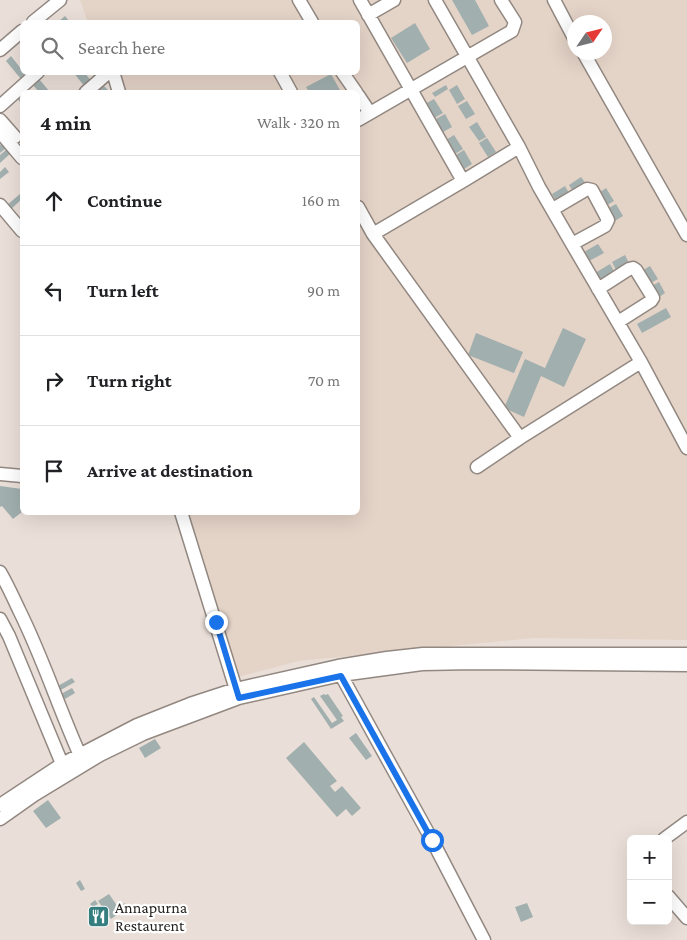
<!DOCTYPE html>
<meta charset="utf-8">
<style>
body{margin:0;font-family:"Crimson Pro",serif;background:#f6f6f6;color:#202124}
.controls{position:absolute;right:15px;bottom:15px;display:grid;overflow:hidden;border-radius:8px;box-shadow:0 5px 20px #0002}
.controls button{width:45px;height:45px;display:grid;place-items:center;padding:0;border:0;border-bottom:1px solid #e0e0e0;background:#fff;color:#202124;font:25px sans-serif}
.compass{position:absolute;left:567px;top:15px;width:45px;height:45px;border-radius:50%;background:#fff;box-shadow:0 5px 20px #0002;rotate:55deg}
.stop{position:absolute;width:15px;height:15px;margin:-11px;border:4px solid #1a73e8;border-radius:50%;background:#fff}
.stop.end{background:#1a73e8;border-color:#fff;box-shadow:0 1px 5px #0008}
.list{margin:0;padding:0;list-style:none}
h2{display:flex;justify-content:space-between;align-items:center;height:65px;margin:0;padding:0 20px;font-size:21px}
h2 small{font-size:16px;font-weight:400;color:#757577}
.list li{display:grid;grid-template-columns:32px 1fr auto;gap:15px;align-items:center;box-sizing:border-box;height:90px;padding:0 20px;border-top:1px solid #e0e0e0}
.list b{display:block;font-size:19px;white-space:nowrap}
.list em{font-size:16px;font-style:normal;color:#757577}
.icon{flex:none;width:28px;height:28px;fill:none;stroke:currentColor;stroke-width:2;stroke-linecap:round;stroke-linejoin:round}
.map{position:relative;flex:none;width:687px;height:940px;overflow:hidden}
.search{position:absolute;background:#fff;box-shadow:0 5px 20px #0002;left:20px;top:20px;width:340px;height:55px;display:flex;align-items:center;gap:12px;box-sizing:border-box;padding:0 18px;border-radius:8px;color:#757577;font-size:19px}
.panel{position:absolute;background:#fff;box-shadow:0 5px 20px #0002;left:20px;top:90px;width:340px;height:425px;border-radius:8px}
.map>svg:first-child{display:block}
.built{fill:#e4d3c7;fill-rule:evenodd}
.building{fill:#a1afaf}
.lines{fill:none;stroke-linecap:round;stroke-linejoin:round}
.minor-casing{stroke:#928881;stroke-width:15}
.minor{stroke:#fff;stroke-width:12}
.route{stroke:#1a73e8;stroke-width:6}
.labels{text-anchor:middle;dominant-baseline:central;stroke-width:4.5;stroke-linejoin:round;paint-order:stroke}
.poi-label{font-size:16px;fill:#262320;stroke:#fff;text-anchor:start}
</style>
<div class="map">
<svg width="687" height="940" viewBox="0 0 687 940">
<rect width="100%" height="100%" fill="#eadfd8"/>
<path class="built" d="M80,0H687V640L534,638L299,661L238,677L188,513L358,512V92H116L108,73L358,72V22H88ZM574,22H604V52H574Z"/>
<path class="building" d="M452,0H475L489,26L472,35Z
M65,16L70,22H58Z
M415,23L430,49L407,63L391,38Z
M11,56L22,70V72H24L26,74L21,79L6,61Z
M73,72H84L92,82L85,87Z
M331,74L341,92H309L306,87Z
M39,79L50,92H39L32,84Z
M446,85L448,89L435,97L432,93Z
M457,85L465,99L457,104L449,90Z
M104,86L110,92H99L98,91Z
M22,94V105L17,98Z
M434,99L443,113L434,118L425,104Z
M467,101L475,114L466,119L458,106Z
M445,114L452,127L443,132L436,119Z
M477,122L486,137L479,141L469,127Z
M454,135L463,149L455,154L446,140Z
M487,138L496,152L488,157L479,143Z
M2,143L6,148L0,153V145Z
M7,149L11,153L0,163V155Z
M464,150L472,164L464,169L456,155Z
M5,167L9,172L0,179V172Z
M581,177L587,185L574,193L569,185Z
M565,186L570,195L557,203L552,194Z
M606,188L614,201L604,207L596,195Z
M20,194L22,196V199L11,209L7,205Z
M616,204L623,216L613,222L605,210Z
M598,244L604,253L589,261L584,252Z
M625,255L629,263L616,270L612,262Z
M610,264L614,271L599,280L595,273Z
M650,266L658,279L647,285L640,272Z
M659,282L665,293L655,300L648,288Z
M666,308L671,317L642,333L637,324Z
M563,328L586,339L564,387L541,376L524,417L504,408L525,359L545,368Z
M476,333L523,352L514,373L468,355Z
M0,486L22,489V512L13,519L2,506L0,507Z
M72,678L75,682L59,691L56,687Z
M72,688L75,693L65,699L61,694Z
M324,694L325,695L328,694L343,716L341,717L344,721L331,729L311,699L314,697L332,723L337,720L320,696Z
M356,733L372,756L366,760L349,738Z
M155,739L161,748L145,758L139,748Z
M304,742L337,781L330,786L335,792L342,786L361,808L352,816L346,809L337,817L286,758Z
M48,800L61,818L46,828L33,811Z
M80,880L85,889L81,891L76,883Z
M109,894L118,907L125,903L128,907L111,919L98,901Z
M95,900L98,904L93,907L90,904Z
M527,903L533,917L521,922L515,907Z"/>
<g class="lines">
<defs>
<path id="minor" d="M299,0L312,22
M360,0L463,181L519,147
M435,0L519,147L539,187L572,244L641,362L687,448
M554,0L574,38
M368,15L394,0
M33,22L60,0
M0,50L22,31
M583,52L687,235
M113,72L119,92
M280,72L291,92
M342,72L356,92
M86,92L109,72
M358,95L370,113
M0,106L38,72
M0,120L15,137
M358,120L512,31L515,22L501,0
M0,132L22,158
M0,205L22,231
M358,207L373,234L520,438
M553,209L587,189L592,190L608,220L605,226L572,244
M373,234L463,181
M598,289L629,269L633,268L636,270L652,296L653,298L651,301L618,322
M477,467L520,438L641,362
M0,474L22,476
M181,512L238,696
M0,572C7,584 13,597 19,610C44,660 60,712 83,762
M0,619L9,636L65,771
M339,668L341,675L432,840L484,940
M0,805L62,764L137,725L190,704L236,689L338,666L387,658L423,654H687
M0,819L34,795L100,755L143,734L239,698L341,675L422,664L474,663L687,665
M664,839L687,822
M668,896L687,918"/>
</defs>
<use href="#minor" class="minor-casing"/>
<use href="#minor" class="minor"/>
</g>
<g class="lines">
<path class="route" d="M216,622L239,698L341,676L432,840"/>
</g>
<defs>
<symbol id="restaurant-square" viewBox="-11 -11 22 22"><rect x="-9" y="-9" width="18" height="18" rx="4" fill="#357e80" stroke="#fff"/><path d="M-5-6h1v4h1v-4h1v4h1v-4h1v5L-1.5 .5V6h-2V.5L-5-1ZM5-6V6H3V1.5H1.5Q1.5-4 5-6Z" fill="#fff"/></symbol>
</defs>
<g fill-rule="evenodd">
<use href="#restaurant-square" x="86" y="904" width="25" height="25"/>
</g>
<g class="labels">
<g class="poi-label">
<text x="115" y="907">Annapurna<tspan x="115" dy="18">Restaurent</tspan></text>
</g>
</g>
</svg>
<div class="controls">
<button>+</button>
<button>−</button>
</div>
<svg class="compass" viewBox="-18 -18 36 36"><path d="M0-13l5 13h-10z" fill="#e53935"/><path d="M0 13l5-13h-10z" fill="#757577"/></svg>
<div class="stop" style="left:432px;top:840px"></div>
<div class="stop end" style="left:216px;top:622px"></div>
<div class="search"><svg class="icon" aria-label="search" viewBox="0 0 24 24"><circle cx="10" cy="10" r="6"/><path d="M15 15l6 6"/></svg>Search here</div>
<section class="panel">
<h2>4 min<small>Walk · 320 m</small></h2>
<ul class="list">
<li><svg class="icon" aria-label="ahead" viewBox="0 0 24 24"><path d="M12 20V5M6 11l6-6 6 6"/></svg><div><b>Continue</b></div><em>160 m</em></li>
<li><svg class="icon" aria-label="left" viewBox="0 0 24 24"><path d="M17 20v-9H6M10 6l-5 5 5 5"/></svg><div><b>Turn left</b></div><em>90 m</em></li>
<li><svg class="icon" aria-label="right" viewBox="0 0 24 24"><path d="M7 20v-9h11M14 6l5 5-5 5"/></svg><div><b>Turn right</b></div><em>70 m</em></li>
<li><svg class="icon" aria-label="arrive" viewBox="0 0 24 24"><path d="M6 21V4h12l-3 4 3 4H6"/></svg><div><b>Arrive at destination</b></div></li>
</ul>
</section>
</div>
